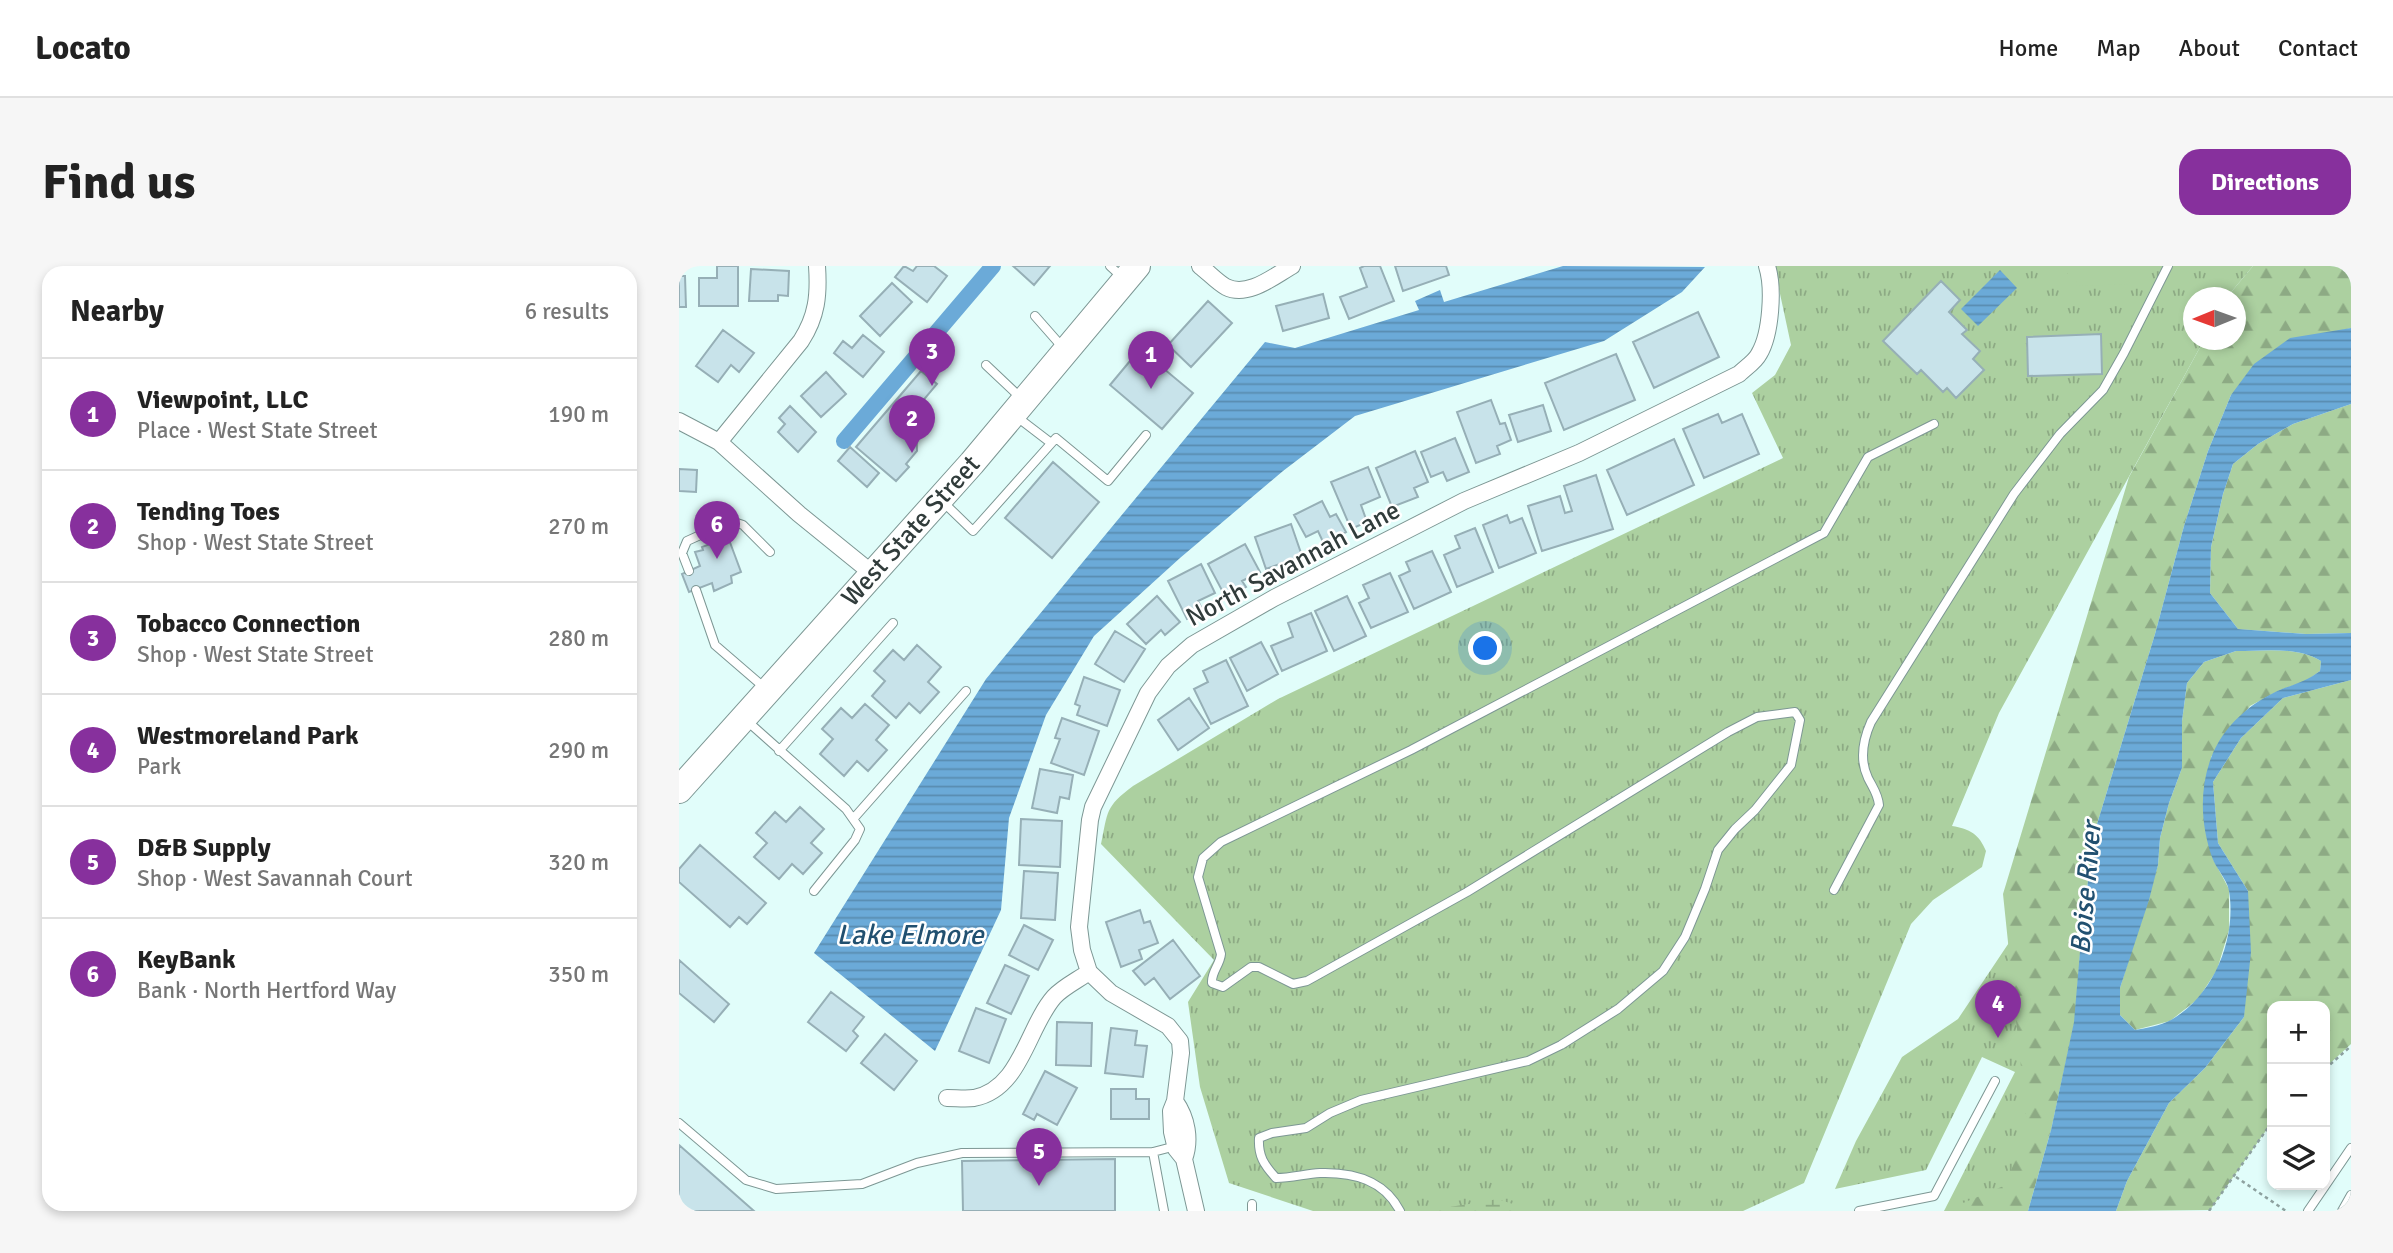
<!DOCTYPE html>
<meta charset="utf-8">
<style>
body{margin:0;font-family:Signika,sans-serif;background:#f6f6f6;color:#222}
.controls{position:absolute;right:21px;bottom:21px;display:grid;overflow:hidden;border-radius:14px;box-shadow:0 4px 10px #0003}
.controls button{width:63px;height:63px;display:grid;place-items:center;padding:0;border:0;border-bottom:2px solid #e0e0e0;background:#fff;color:#222;font:35px sans-serif}
.compass{position:absolute;left:1504px;top:21px;width:63px;height:63px;border-radius:50%;background:#fff;box-shadow:0 4px 10px #0003;rotate:269deg}
.you{position:absolute;left:807px;top:383px;width:24px;height:24px;margin:-18px;border:5px solid #fff;border-radius:50%;background:#1a73e8;box-shadow:0 0 0 10px #1a73e833}
.badge{display:grid;place-items:center;width:46px;height:46px;border-radius:50%;background:#87309d;color:#fff;font-size:23px;font-weight:700}
.pin{position:absolute;translate:-50% -58px;filter:drop-shadow(0 2px 4px #0008)}
.pin::after{content:'';position:absolute;top:37px;width:24px;height:21px;background:inherit;clip-path:polygon(0 0,100% 0,50% 100%)}
.list{margin:0;padding:0;list-style:none}
h2{display:flex;justify-content:space-between;align-items:center;height:91px;margin:0;padding:0 28px;font-size:30px}
h2 small{font-size:23px;font-weight:400;color:#767676}
.list li{display:grid;grid-template-columns:46px 1fr auto;gap:21px;align-items:center;box-sizing:border-box;height:112px;padding:0 28px;border-top:2px solid #e0e0e0}
.list b{display:block;font-size:26px;white-space:nowrap}
.list p{margin:0;font-size:23px;white-space:nowrap;color:#767676}
.list em{font-size:23px;font-style:normal;color:#767676}
.icon{flex:none;width:38px;height:38px;fill:none;stroke:currentColor;stroke-width:2;stroke-linecap:round;stroke-linejoin:round}
.map{position:relative;flex:none;width:1672px;height:945px;overflow:hidden;border-radius:21px}
header{display:flex;align-items:center;gap:42px;box-sizing:border-box;height:98px;padding:0 35px;background:#fff;border-bottom:2px solid #e0e0e0}
header strong{font-size:33px}
nav{display:flex;gap:38px;margin-inline-start:auto;font-size:24px}
.intro{display:flex;align-items:center;justify-content:space-between;box-sizing:border-box;height:168px;padding:0 42px}
h1{margin:0;font-size:49px}
.button{padding:18px 32px;border-radius:21px;background:#87309d;color:#fff;font-size:24px;font-weight:700}
main{display:flex;gap:42px;padding:0 42px}
aside{flex:1;background:#fff;border-radius:21px;box-shadow:0 4px 10px #0003}
.map>svg:first-child{display:block}
.grass{fill:url(#grass-tufts)}
.forest{fill:url(#forest-firs)}
.wetland{fill:url(#wetland-marsh)}
.pitch{fill:#acd0a0}
.water{fill:url(#water-rules);fill-rule:evenodd}
.lines{fill:none;stroke-linecap:round;stroke-linejoin:round}
.canal{stroke:#6baad8;stroke-width:16}
.building{fill:#c8e3ea;stroke:#96afb6;stroke-width:2}
.lane-casing{stroke:#7d9794;stroke-width:10}
.street-casing{stroke:#7d9794;stroke-width:18}
.primary-casing{stroke:#7d9794;stroke-width:28}
.path{stroke:#8da19f;stroke-width:2.5;stroke-dasharray:3.5 3.5;stroke-linecap:butt}
.lane{stroke:#fff;stroke-width:8}
.street{stroke:#fff;stroke-width:16}
.primary{stroke:#fff;stroke-width:26}
.labels{text-anchor:middle;dominant-baseline:central;stroke-width:5;stroke-linejoin:round;paint-order:stroke}
.street-label{font-size:26px;fill:#313c3b;stroke:#fff}
.water-label{font-size:28px;font-style:italic;fill:#215070;stroke:#fff}
</style>
<header>
<strong>Locato</strong>
<nav><a>Home</a><a>Map</a><a>About</a><a>Contact</a></nav>
</header>
<div class="intro"><h1>Find us</h1><a class="button">Directions</a></div>
<main>
<aside>
<h2>Nearby<small>6 results</small></h2>
<ul class="list">
<li><span class="badge">1</span><div><b>Viewpoint, LLC</b><p>Place · West State Street</p></div><em>190 m</em></li>
<li><span class="badge">2</span><div><b>Tending Toes</b><p>Shop · West State Street</p></div><em>270 m</em></li>
<li><span class="badge">3</span><div><b>Tobacco Connection</b><p>Shop · West State Street</p></div><em>280 m</em></li>
<li><span class="badge">4</span><div><b>Westmoreland Park</b><p>Park</p></div><em>290 m</em></li>
<li><span class="badge">5</span><div><b>D&amp;B Supply</b><p>Shop · West Savannah Court</p></div><em>320 m</em></li>
<li><span class="badge">6</span><div><b>KeyBank</b><p>Bank · North Hertford Way</p></div><em>350 m</em></li>
</ul>
</aside>
<div class="map">
<svg width="1672" height="945" viewBox="0 0 1672 945">
<defs>
<pattern id="grass-tufts" width="24" height="20" patternUnits="userSpaceOnUse" patternTransform="scale(1.75)"><rect width="24" height="20" fill="#acd0a0"/><path d="M3 7l-1-3M5 7V3M7 7l1-3M15 17l-1-3M17 17v-4M19 17l1-3" fill="none" stroke="#8daa84"/></pattern>
<pattern id="forest-firs" width="22" height="20" patternUnits="userSpaceOnUse" patternTransform="scale(1.75)"><rect width="22" height="20" fill="#acd0a0"/><path d="M5 1l3.5 6h-7zM16 11l3.5 6h-7z" fill="#8daa84"/></pattern>
<pattern id="wetland-marsh" width="20" height="14" patternUnits="userSpaceOnUse" patternTransform="scale(1.75)"><rect width="20" height="14" fill="#acd0a0"/><path d="M1 5h8M5 5V1M11 12h8M15 12V8" fill="none" stroke="#8daa84"/></pattern>
<pattern id="water-rules" width="6" height="5" patternUnits="userSpaceOnUse" patternTransform="scale(1.75)"><rect width="6" height="5" fill="#6baad8"/><path d="M0 2.5h6" fill="none" stroke="#598cb0"/></pattern>
</defs>
<rect width="100%" height="100%" fill="#e1fdfa"/>
<path class="grass" d="M1095,0H1574L1548,31L1514,32V74H1525L1320,447L1273,560C1291,563 1300,568 1307,585L1303,601L1254,634L1232,658L1125,917L1064,945H634L550,917L521,821L509,736L535,694L422,578C429,545 426,541 454,520L599,433L1104,192L1073,127L1096,109L1112,79Z
M1404,566L1340,945H1265L1336,806L1303,791L1247,904L1156,923L1177,875L1223,791L1279,753Z"/>
<path class="forest" d="M1574,0H1672V62L1660,65L1552,129L1529,185L1505,260L1476,368L1415,568L1403,662L1396,754L1372,864L1349,945H1265L1327,919L1348,859L1324,628L1450,211L1525,74H1556V32L1548,31Z
M1672,138V367L1627,368L1559,363L1531,327L1532,281L1544,228L1554,198L1579,178L1614,158Z
M1557,385C1585,385 1618,380 1642,395L1641,405L1627,415L1601,424L1571,440L1532,491L1534,593L1550,623V664L1538,704L1519,733L1491,755L1456,764L1441,749V722L1479,599L1481,572L1490,537L1503,502V455L1508,417L1525,396Z
M1672,414V778L1646,802V740H1593V856L1531,944L1437,945L1448,915L1490,837L1526,802L1565,751L1569,625L1539,577L1534,516L1562,472L1604,432Z"/>
<path class="wetland" d="M818,933L834,938L835,945H752C774,939 796,938 818,933Z"/>
<path class="pitch" d="M1397,0H1459V13H1451V18L1398,20L1397,15H1389V2Z"/>
<path class="water" d="M884,0L1026,1L1003,26L925,75L676,150L604,205L501,292L415,370L367,449L330,552L322,644L256,785L135,687L307,413L586,76L616,82L740,44L736,35L761,24L765,36Z
M1321,4L1338,22L1299,60L1282,43Z
M1672,62V138L1614,158L1579,178L1554,198L1544,228L1532,281L1531,327L1559,363L1627,368L1672,367V414L1604,432L1562,472L1534,516L1539,577L1569,625L1572,686L1565,751L1526,802L1490,837L1448,915L1437,945H1349L1372,864L1395,756L1403,662L1415,568L1476,368L1505,260L1529,185L1552,129L1575,98L1611,72ZM1557,385C1585,385 1618,380 1642,395L1641,405C1629,414 1617,418 1603,423C1572,436 1544,460 1532,492C1520,524 1522,560 1533,591C1537,603 1548,613 1550,625C1558,673 1534,730 1492,754C1481,760 1467,762 1456,764L1441,749V722L1470,634L1479,599L1481,572L1490,537L1503,502V455L1508,417L1525,396Z"/>
<g class="lines">
<path class="canal" d="M165,175L314,0"/>
</g>
<path class="building" d="M38,0H59V40H20V12H38Z
M225,0L234,5L238,0H255L268,10L248,36L216,11Z
M334,0H371L355,19Z
M685,0H701L715,35L670,53L661,31L688,21L681,2Z
M716,0H767L770,9L724,25Z
M72,3L110,5L109,30L99,29V35H70Z
M0,10H6L7,41H0Z
M1262,15L1281,34L1270,46L1288,64L1283,68L1301,85L1294,93L1305,104L1277,132L1268,122L1264,126L1242,104L1238,108L1204,75Z
M213,17L233,36L201,70L181,50Z
M644,28L650,52L604,65L597,40Z
M529,35L553,57L512,101L489,79Z
M1019,46L1040,91L975,122L954,76Z
M44,64L75,87L60,106L52,99L39,116L17,100Z
M1422,68L1423,108L1349,110L1348,71Z
M184,69L205,86L184,111L155,87L164,75L173,82Z
M461,83L514,127L483,163L431,119Z
M937,88L956,134L885,164L866,117Z
M242,105L258,118L231,150L237,152L238,185L227,198L230,201L217,215L177,181Z
M147,106L167,128L142,151L122,130Z
M812,134L821,158L826,157L832,174L818,180L821,188L797,197L778,146Z
M864,139L872,165L839,176L830,149Z
M111,140L137,166L119,186L99,166L106,158L100,152Z
M1039,148L1043,157L1063,148L1080,188L1025,212L1004,163Z
M776,172L790,206L768,215L764,206L752,211L742,186Z
M995,173L1015,219L948,249L928,204Z
M171,181L200,207L188,221L159,195Z
M736,185L749,216L735,222L739,231L713,241L697,202Z
M374,196L420,236L373,292L326,252Z
M689,201L701,231L682,239L688,256L672,263L652,216Z
M0,203L18,204L17,226L0,225Z
M917,209L934,263L863,285L849,240L881,230L886,247L893,245L885,220Z
M643,235L651,251L657,248L667,266L645,278L639,265L627,271L615,249Z
M828,249L831,257L843,252L857,287L820,302L804,259Z
M612,258L623,290L587,303L576,271Z
M796,262L814,306L778,321L765,289L781,282L776,270Z
M49,271L62,306L52,310L53,317L35,325L33,317L10,326L3,308L21,300L16,286L24,284L23,281Z
M566,278L581,306L563,315L567,321L547,332L529,298Z
M753,285L772,326L735,343L720,310L731,305L727,296Z
M522,298L536,327L519,335L524,345L508,353L489,315Z
M711,307L729,346L692,362L680,337L690,332L684,319Z
M478,330L501,356L486,369L482,364L467,378L448,358Z
M668,330L687,370L655,385L636,345Z
M632,347L648,385L603,405L592,380L614,371L609,357Z
M436,365L466,383L445,416L416,398Z
M582,376L599,408L568,425L551,392Z
M238,379L262,401L249,416L260,426L241,447L230,437L217,452L193,430L206,415L195,405L214,384L225,394Z
M547,394L569,440L532,458L515,423L529,416L524,405Z
M405,411L441,424L428,460L398,449L401,440L396,438Z
M510,432L530,462L499,484L479,454Z
M186,438L210,459L197,474L208,484L189,505L178,495L165,510L141,488L154,473L143,463L162,442L173,452Z
M383,452L420,465L405,509L372,497L381,473L376,472Z
M361,503L394,509L390,533L381,531L378,547L353,542Z
M121,541L145,563L132,577L143,587L124,608L113,598L100,613L75,591L88,577L77,567L96,546L107,556Z
M342,553L383,555L381,601L340,599Z
M21,579L87,637L68,658L60,651L51,661L0,616V603Z
M345,605L379,607L376,654L342,652Z
M461,644L465,657L471,655L479,677L460,684L463,693L442,701L427,656Z
M345,659L374,674L359,704L330,689Z
M494,674L521,710L491,733L475,712L466,719L454,705Z
M0,694L50,738L35,756L0,727Z
M326,699L350,710L332,748L308,737Z
M152,726L185,751L174,765L179,770L167,785L129,756Z
M297,742L327,753L310,797L280,785Z
M378,756L413,757L412,800L377,799Z
M432,762L458,765L456,779L468,780L464,811L426,807Z
M206,768L238,795L215,824L182,797Z
M366,805L398,822L378,859L358,848L355,854L344,848Z
M432,823H457V833H470V853H432Z
M0,879L75,945H0Z
M436,893V945H284L283,895Z"/>
<g class="lines">
<defs>
<path id="lane" d="M431,0L444,12
M356,50L385,83
M307,99L343,133
M338,151L372,177
M263,235L294,265L377,172L429,215L467,169
M10,305L3,287L8,275L52,255L64,259L91,286
M17,324L36,379L87,423
M67,454L167,543L181,563L176,574L135,625
M100,485L214,357
M175,552L287,425
M1155,624L1200,539C1199,528 1194,522 1189,512C1180,493 1184,474 1192,456L1335,228L1381,168L1424,124L1445,87L1489,0
M0,857L67,914L97,923L183,918L238,897L283,887L474,886L497,880
M474,886L485,945
M573,938V945
M721,945C705,914 675,906 641,907C626,908 612,912 597,912C585,899 579,890 580,872L593,867L627,862L651,847L682,834L849,795L882,779L939,743L984,705L1006,671L1026,623L1039,584L1056,563L1076,544L1112,499L1121,454L1116,446L1078,451L1049,466L788,626L628,715L614,718L580,701H572L544,721L533,717C532,706 541,699 542,688L519,611L524,592L542,576L732,484L1145,267L1189,191L1255,158
M1180,945L1255,930L1316,815
M1629,945L1672,882
M1663,945L1672,929
M1671,945H1672"/>
<path id="street" d="M521,0C529,6 538,16 547,21C569,32 595,10 613,0
M0,155L40,176L120,248L194,308
M40,176L122,75C138,50 140,29 138,0
M268,832C277,832 287,833 295,832C342,823 348,762 375,731C384,721 399,714 410,706
M496,835C508,852 512,874 505,893
M517,945L505,893L497,883L493,866L492,845L496,835L502,787L501,775L489,760L432,727L410,706L403,684L400,661L411,554L414,541L469,427L489,400L513,379L595,332L785,235L900,187L1060,108C1066,102 1076,96 1080,88C1092,68 1095,22 1088,0"/>
<path id="primary" d="M0,524L293,197L458,0"/>
</defs>
<use href="#lane" class="lane-casing"/>
<use href="#street" class="street-casing"/>
<use href="#primary" class="primary-casing"/>
<path class="path" d="M1646,803L1672,780
M1557,911L1607,945
M1530,945L1593,856"/>
<use href="#lane" class="lane"/>
<use href="#street" class="street"/>
<use href="#primary" class="primary"/>
</g>
<g class="labels">
<g class="street-label">
<text transform="translate(232 265) rotate(-48)">West State Street</text>
<text transform="translate(614 298) rotate(-28)">North Savannah Lane</text>
</g>
<g class="water-label">
<text transform="translate(1407 622) rotate(-85)">Boise River</text>
<text x="231" y="669">Lake Elmore</text>
</g>
</g>
</svg>
<div class="controls">
<button>+</button>
<button>−</button>
<button><svg class="icon" aria-label="layers" viewBox="0 0 24 24"><path d="M12 4l9 5-9 5-9-5zM3 14l9 5 9-5"/></svg></button>
</div>
<svg class="compass" viewBox="-18 -18 36 36"><path d="M0-13l5 13h-10z" fill="#e53935"/><path d="M0 13l5-13h-10z" fill="#767676"/></svg>
<div class="you"></div>
<div class="pin badge" style="left:472px;top:123px">1</div>
<div class="pin badge" style="left:233px;top:187px">2</div>
<div class="pin badge" style="left:253px;top:120px">3</div>
<div class="pin badge" style="left:1319px;top:772px">4</div>
<div class="pin badge" style="left:360px;top:920px">5</div>
<div class="pin badge" style="left:38px;top:293px">6</div>
</div>
</main>
